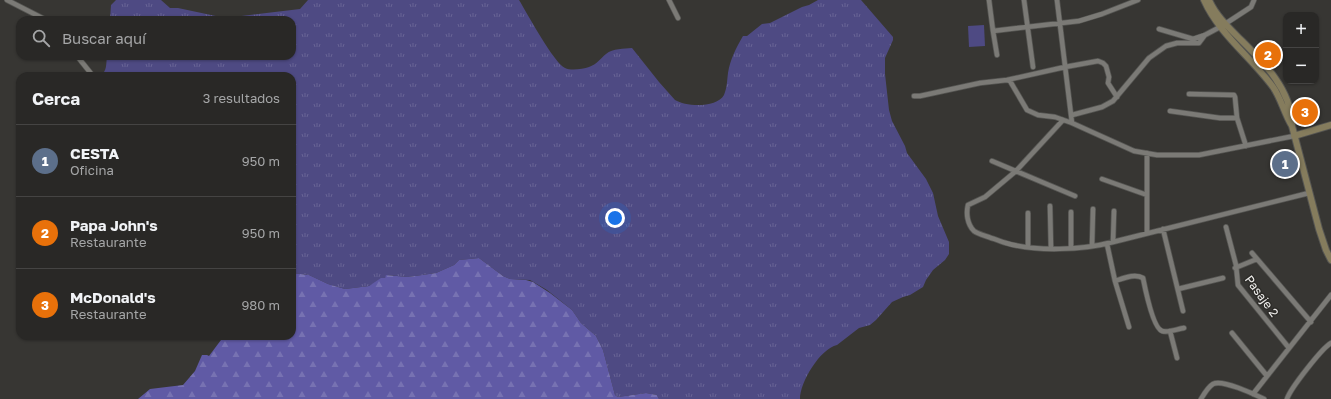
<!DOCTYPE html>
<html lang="es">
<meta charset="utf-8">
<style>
body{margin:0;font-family:"Golos Text",sans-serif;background:#31302e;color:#f1f3f6}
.controls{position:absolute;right:12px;top:12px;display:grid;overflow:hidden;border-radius:8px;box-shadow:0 1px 3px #0004}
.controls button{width:36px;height:36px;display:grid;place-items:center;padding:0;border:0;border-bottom:1px solid #454443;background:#292826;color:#f1f3f6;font:20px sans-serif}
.you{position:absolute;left:615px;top:218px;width:14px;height:14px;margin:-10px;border:3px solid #fff;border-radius:50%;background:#1a73e8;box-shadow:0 0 0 6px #1a73e833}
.badge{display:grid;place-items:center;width:26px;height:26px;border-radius:50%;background:#bca0f2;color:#fff;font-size:13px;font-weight:700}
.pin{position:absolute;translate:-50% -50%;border:2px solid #fff;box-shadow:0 1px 4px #0006}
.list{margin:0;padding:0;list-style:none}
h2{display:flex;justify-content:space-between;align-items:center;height:52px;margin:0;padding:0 16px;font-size:17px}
h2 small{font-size:13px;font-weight:400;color:#a5a6a7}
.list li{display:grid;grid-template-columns:26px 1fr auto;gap:12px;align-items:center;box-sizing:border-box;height:72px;padding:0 16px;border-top:1px solid #454443}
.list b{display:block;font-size:15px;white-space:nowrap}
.list p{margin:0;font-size:13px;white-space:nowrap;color:#a5a6a7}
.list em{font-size:13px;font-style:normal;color:#a5a6a7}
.icon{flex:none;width:22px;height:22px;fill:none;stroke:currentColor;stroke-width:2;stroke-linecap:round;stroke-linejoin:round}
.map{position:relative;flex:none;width:1331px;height:399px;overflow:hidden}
.search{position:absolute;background:#292826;box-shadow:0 1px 3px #0004;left:16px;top:16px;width:280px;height:44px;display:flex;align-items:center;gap:10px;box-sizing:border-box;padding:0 14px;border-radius:12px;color:#a5a6a7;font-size:15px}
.panel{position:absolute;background:#292826;box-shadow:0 1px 3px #0004;left:16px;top:72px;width:280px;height:268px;border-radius:12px}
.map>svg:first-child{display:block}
.grass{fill:url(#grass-tufts)}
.forest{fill:url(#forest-firs)}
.garden{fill:#4e4a83}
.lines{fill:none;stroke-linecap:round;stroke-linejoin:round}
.street-casing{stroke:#555552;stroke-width:6}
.secondary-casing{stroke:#555552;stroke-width:8}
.street{stroke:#7b7a76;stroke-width:4.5}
.secondary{stroke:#857c5d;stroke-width:6}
.labels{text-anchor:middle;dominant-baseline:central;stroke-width:3;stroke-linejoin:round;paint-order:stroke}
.street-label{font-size:12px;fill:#f1f0ee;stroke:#2d2c29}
</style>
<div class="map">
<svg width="1331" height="399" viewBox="0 0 1331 399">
<defs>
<pattern id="grass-tufts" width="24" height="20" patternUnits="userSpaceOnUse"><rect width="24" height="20" fill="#4e4a83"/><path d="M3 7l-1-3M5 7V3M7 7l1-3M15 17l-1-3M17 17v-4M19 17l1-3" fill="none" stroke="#686495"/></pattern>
<pattern id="forest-firs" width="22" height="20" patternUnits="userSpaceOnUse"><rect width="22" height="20" fill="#605aa5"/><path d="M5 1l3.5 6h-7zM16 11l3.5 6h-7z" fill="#7772b2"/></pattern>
</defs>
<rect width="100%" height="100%" fill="#373633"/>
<path class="grass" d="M116,0H161L170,8H178L225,18L300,9L308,0H519C527,13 554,63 565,68C571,71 583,69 589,67C597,64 600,59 606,54C613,48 624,49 632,48L659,82L675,100C686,107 717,108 724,95C727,88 727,81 728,73C730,60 736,48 743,36H747L762,24L770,23L802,7L809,5L818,0H861L893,37V40L885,58V74L889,110L892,121L905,146L907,153L926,179L933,193L938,216L949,242V254L945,260L933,270L926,280L923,287L910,295L903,297L892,302L876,320L870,325L859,328L837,345C820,349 800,382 800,399H659L657,395L646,393L618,397L615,395L603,350L596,336L581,323L572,310L547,290L530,280L510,279L503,276L479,258L459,260L454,265L436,273L408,277L387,275L385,278L369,286L345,289L328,284L309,275L292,273V76H101C107,70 106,65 107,56H292V20H110L111,5Z"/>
<path class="forest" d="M479,258L503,276L510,279L526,280L533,282L550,293L572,310L581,323L596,336L603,350L615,395L618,397L646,393L657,395L659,399H138L150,389L183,385L195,371L202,355H207L209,356L224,336H292V273L309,275L328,284L345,289L369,286L381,278H385L386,275L408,277L436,273L454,265L459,260Z"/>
<path class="garden" d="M984,25L985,46L969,47L968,26Z"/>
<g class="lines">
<defs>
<path id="street" d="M7,0L46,20
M669,0L678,18
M989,0L993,31L997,55
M1024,0L1033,67
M1057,0L1072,123
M1225,24L1251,7L1254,0
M1159,29L1193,39L1205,35L1220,27
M993,31L1079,21L1102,14L1138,0
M77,56L93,76
M1007,80L1010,81L1027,110L1038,115L1055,117L1072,123L1134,151L1157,155H1199L1294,136
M1189,94L1234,95L1235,97L1237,118L1246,146
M914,96H920L980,83L1007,80L1065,67L1098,61L1103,63L1106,66L1109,77L1108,83L1117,97
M1170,111L1220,118H1237
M1072,115L1102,107L1113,101L1149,58L1166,46L1177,43H1199L1205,35
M1063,120L1016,171L985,197L968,205C966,213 967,224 974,231C978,234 986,236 991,238C996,239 1001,242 1006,243C1036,252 1083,250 1113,242L1309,193
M1147,153V233
M992,161L1075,196
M1102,179L1147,195
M1050,206L1051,249
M1028,213V247
M1226,227L1236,265L1238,285L1289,348
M1163,229L1183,311
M1113,242L1114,211
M1107,244L1115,281L1129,327
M1092,246L1093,209
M1071,248V212
M1252,253L1311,322
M1235,268L1257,259
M1115,281C1124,278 1135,273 1143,278C1145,288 1153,328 1162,331C1168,333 1177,329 1184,328
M1178,289L1223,278
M1170,331L1177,358
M1232,333L1267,376
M1253,394L1331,295
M1201,399C1204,394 1208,387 1213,384C1222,379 1254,394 1264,399
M1287,399C1290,389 1322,348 1331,343"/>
<path id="secondary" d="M1204,0C1219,34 1251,57 1273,87C1281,98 1284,113 1292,126L1319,229L1326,250L1331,260
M1209,0C1215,14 1227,26 1238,37C1262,61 1291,88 1292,124
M1294,136L1331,125"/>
</defs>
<use href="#street" class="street-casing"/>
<use href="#secondary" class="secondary-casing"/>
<use href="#street" class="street"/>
<use href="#secondary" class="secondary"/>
</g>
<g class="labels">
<g class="street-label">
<text transform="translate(1262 296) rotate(54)">Pasaje 2</text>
</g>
</g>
</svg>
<div class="controls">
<button>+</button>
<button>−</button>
</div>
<div class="you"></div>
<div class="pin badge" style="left:1285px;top:164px;background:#5c6f8a">1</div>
<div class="pin badge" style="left:1268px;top:55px;background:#e8710a">2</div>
<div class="pin badge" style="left:1305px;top:112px;background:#e8710a">3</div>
<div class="search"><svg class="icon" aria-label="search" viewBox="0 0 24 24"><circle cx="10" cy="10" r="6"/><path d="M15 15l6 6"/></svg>Buscar aquí</div>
<section class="panel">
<h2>Cerca<small>3 resultados</small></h2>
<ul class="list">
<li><span class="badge" style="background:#5c6f8a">1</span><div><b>CESTA</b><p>Oficina</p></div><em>950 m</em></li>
<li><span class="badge" style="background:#e8710a">2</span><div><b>Papa John's</b><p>Restaurante</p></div><em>950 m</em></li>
<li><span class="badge" style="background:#e8710a">3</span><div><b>McDonald's</b><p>Restaurante</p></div><em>980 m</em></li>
</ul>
</section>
</div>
